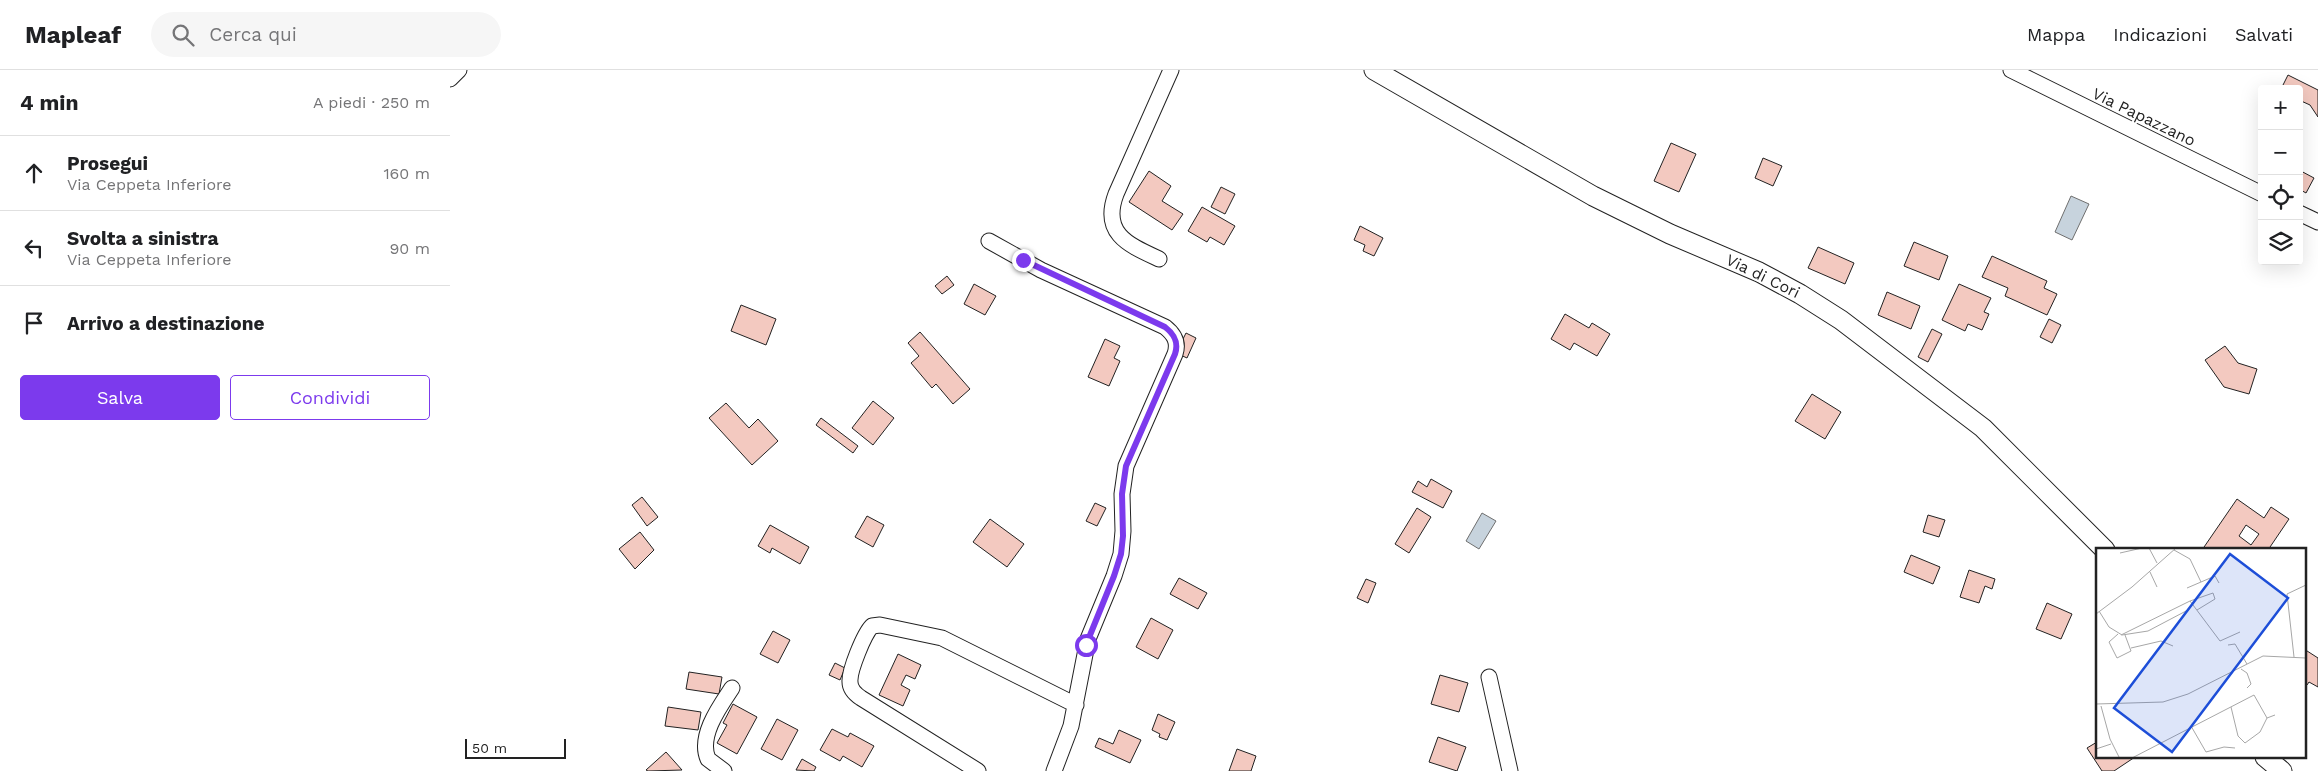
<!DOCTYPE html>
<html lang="it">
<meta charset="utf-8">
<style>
body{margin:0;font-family:"Work Sans",sans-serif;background:#f6f6f6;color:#202124}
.controls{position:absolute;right:15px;top:15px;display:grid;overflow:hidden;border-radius:5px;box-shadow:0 5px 20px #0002}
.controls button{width:45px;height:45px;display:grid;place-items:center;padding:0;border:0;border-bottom:1px solid #e0e0e0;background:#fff;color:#202124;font:25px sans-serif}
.scale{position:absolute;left:15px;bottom:12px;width:101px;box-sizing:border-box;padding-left:5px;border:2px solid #222;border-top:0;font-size:14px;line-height:18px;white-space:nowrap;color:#222;-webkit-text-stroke:4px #fff;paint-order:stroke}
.stop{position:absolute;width:15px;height:15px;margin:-11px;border:4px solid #7c3aed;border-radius:50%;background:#fff}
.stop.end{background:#7c3aed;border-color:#fff;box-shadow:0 1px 5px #0008}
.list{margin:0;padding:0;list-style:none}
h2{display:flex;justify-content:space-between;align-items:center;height:65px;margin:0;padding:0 20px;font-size:21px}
h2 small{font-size:16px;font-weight:400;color:#757577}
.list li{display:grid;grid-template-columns:32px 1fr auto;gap:15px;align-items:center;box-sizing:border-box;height:75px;padding:0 20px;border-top:1px solid #e0e0e0}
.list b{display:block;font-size:19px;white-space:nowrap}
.list p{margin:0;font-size:16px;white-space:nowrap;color:#757577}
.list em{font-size:16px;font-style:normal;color:#757577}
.actions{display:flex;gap:10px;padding:15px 20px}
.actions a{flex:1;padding:11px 0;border:1px solid #7c3aed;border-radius:5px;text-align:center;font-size:18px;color:#7c3aed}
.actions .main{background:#7c3aed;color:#fff}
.icon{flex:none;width:28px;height:28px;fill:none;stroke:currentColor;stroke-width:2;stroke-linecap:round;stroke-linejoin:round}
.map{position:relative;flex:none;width:1868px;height:701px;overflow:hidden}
header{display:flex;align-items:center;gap:30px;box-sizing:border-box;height:70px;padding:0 25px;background:#fff;border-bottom:1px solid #e0e0e0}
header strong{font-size:24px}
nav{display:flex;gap:28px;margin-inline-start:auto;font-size:18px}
.search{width:350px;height:45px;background:#f6f6f6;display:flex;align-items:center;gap:12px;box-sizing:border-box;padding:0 18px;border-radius:28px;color:#757577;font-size:19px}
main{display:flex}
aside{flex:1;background:#fff}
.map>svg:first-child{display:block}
.water{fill:#c7d3dd;stroke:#6f6f6f}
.building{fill:#f3c9c0;stroke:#222;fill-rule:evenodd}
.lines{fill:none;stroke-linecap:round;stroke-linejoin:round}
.minor-casing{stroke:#222;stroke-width:17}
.major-casing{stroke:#222;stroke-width:21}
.minor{stroke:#fff;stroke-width:15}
.major{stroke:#fff;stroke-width:19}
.route{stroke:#7c3aed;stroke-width:6}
.labels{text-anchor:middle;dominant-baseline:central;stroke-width:4;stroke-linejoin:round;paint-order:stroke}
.street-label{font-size:16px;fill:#222;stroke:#fff}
.inset-road{fill:none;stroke:#a7a7a7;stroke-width:1}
.view{fill:#1d4ed8;fill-opacity:0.15;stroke:#1d4ed8;stroke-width:2.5}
.inset-edge{fill:none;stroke:#222;stroke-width:2.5}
</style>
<header>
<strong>Mapleaf</strong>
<div class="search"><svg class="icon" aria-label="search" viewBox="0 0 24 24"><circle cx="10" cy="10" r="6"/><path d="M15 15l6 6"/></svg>Cerca qui</div>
<nav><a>Mappa</a><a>Indicazioni</a><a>Salvati</a></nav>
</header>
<main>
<aside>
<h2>4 min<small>A piedi · 250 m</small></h2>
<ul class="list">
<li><svg class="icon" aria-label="ahead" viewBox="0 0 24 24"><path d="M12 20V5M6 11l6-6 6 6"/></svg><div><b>Prosegui</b><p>Via Ceppeta Inferiore</p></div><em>160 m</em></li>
<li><svg class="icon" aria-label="left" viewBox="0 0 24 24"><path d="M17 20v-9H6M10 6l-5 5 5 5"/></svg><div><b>Svolta a sinistra</b><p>Via Ceppeta Inferiore</p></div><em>90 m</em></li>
<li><svg class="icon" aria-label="arrive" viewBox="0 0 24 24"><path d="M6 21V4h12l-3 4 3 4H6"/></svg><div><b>Arrivo a destinazione</b></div></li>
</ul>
<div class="actions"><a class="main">Salva</a><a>Condividi</a></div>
</aside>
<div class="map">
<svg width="1868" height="701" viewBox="0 0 1868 701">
<rect width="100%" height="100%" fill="#fff"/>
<path class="water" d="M1621,126L1639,134L1622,170L1605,162Z
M1032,443L1046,451L1029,479L1016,471Z"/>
<path class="building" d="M1838,5L1868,20V47L1860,35L1849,30V19H1831Z
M1221,73L1246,84L1229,122L1204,111Z
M1313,88L1332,96L1323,116L1305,108Z
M1849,100L1864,108L1856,123L1849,119Z
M699,101L721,116L712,131L733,144L722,160L679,132Z
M771,117L785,124L775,144L761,137Z
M752,137L785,156L774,175L760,167L757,172L738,161Z
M910,156L933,168L924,186L913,181L915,175L904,170Z
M1464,172L1498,186L1489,210L1454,196Z
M1368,177L1404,193L1395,214L1358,198Z
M1542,186L1597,211L1594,218L1607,224L1597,245L1555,226L1558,218L1532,207Z
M497,206L504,215L492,224L485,216Z
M524,214L546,226L535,245L514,234Z
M1509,214L1541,228L1534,242L1539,244L1532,260L1518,254L1515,261L1492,250Z
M1437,222L1470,236L1461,259L1428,245Z
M291,235L326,249L316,275L281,261Z
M1115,244L1139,258L1142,253L1160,264L1147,286L1124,273L1120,280L1101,269Z
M1599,249L1611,255L1602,273L1590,267Z
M1482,259L1492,264L1478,292L1468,287Z
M470,262L520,319L503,334L486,314L482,318L461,293L469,286L458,273Z
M736,263L746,268L737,288L726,283Z
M655,269L670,276L664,288L670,291L659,316L638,307Z
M1775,276L1788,293L1807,299L1799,324L1774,317L1755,290Z
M1362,324L1391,342L1375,369L1345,351Z
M423,331L444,348L423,375L402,358Z
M276,333L299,358L308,349L328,371L302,395L259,348Z
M371,348L408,376L403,383L366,355Z
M981,409L1002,421L993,438L962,422L968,411L977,417Z
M192,427L208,447L197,456L182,435Z
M1787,429L1814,448L1821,437L1839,449L1818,480H1752ZM1796,455L1809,464L1801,475L1789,466Z
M645,433L656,438L647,456L636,451Z
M967,438L981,447L959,483L945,474Z
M1478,445L1495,450L1489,467L1473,462Z
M417,446L434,455L423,477L405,467Z
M540,449L574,474L557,497L523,472Z
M320,455L359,477L350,494L322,478L320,483L308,476Z
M190,462L204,480L185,499L169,479Z
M1461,485L1490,497L1483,514L1454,502Z
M1519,500L1545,509L1542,519L1535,516L1529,533L1510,527Z
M729,508L757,523L748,539L720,524Z
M916,509L926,513L918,533L907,528Z
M1597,533L1622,544L1611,569L1586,559Z
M701,548L723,560L708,589L686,577Z
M323,561L340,570L328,593L310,584Z
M1854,579L1868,588V617L1859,612L1857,615L1854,613Z
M448,584L471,595L465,609L456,605L451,615L460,620L453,636L429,625Z
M385,593L395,598L390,610L379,605Z
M239,602L272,607L269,624L236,619Z
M990,605L1018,613L1009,642L981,634Z
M283,634L307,647L287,684L267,673L277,655L273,653Z
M218,637L251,642L248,660L215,656Z
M708,644L725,652L717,670L709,667L710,664L702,660Z
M327,649L348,660L332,690L311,679Z
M382,659L398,667L400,663L424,676L412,697L393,686L390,691L370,680Z
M669,660L691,670L680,693L645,677L649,668L663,674Z
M988,667L1016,677L1007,701L979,692Z
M1647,672V687H1685L1664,701H1652L1637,678Z
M787,679L806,686L801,701H779Z
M216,682L232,700L198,701L196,700Z
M352,689L366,697L364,701L346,700Z"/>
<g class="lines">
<defs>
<path id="minor" d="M1561,0L1812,124
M0,9L9,0
M1849,143L1868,152
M539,171L591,200L715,257C724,264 729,272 725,284L676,396L672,424L673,461L671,484L664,506L638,569L621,656L604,701
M709,189C679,175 651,164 666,124L721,0
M1039,607L1060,701
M274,701L258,689C248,666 270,636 282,618
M528,701L411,628C405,624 400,619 400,612C399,601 414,564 422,556L430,555L492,568L626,635"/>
<path id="major" d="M924,0L1143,126L1220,164L1309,202L1350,224L1391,250L1533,358L1655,480
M1815,687L1832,701"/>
</defs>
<use href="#minor" class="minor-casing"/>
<use href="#major" class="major-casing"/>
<use href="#minor" class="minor"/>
<use href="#major" class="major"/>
</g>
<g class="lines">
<path class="route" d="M573,190L715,257C724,264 729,272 725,284L676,396L672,424L673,466L671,484L664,506L636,575"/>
</g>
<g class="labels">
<g class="street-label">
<text transform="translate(1694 47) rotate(26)">Via Papazzano</text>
<text transform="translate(1313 206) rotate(26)">Via di Cori</text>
</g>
</g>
<g transform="translate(1646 478)">
<rect width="210" height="210" fill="#fff"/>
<path class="inset-road" d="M53,0L61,15M78,2L94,11L105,34M24,5L46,0M54,24L61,39M91,40L119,28L123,35M94,53L117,45L119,51L101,62M3,63L13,79L26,87L52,83L90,63M0,66L36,39L80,0M22,86L13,94L21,110L35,103L29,87M25,87L94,53L124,93L144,84M132,97L139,96L151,116M35,100L65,93L77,98M198,109L191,46L210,37M145,121L151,125L155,136L151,140M0,156L67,154L92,146L167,108L210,110M5,158L14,191L23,209M135,159L142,188L149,195L164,184L171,170L179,167M95,178L110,204L128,199L139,200M0,201L15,196M36,210L158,147L171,170"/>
<path class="view" d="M134,6L192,50L76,204L18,160Z"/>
<rect width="210" height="210" class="inset-edge"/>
</g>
</svg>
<div class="controls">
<button>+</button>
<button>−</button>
<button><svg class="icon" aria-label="locate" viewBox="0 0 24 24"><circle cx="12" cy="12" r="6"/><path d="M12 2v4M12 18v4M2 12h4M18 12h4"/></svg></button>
<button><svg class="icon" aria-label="layers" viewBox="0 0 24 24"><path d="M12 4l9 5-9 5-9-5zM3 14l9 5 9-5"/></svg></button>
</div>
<div class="scale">50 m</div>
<div class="stop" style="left:636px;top:575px"></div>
<div class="stop end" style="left:573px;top:190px"></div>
</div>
</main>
